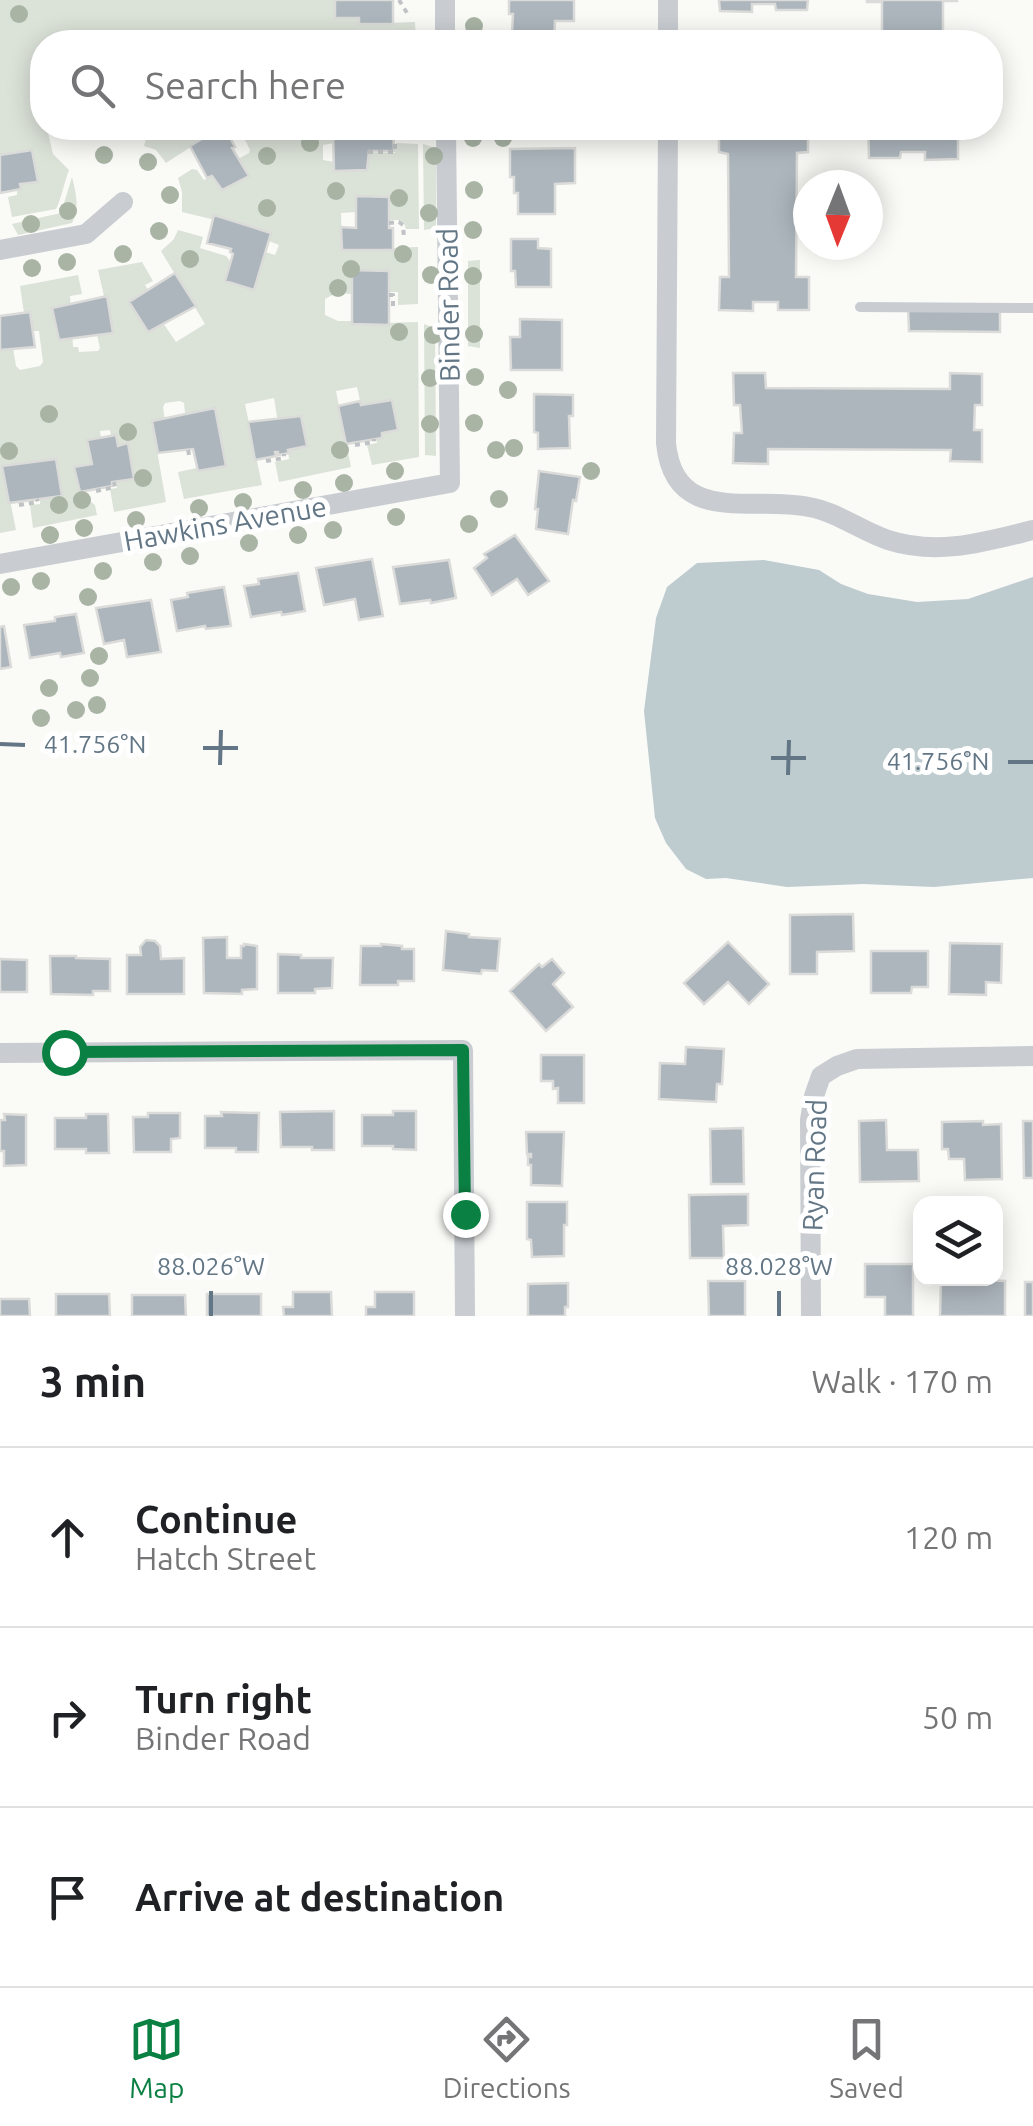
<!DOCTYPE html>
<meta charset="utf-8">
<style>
body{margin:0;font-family:Ubuntu,sans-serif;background:#f6f6f6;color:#202124}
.controls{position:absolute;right:30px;bottom:30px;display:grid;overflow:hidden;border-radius:20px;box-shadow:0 5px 25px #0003}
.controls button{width:90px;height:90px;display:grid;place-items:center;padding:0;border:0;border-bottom:2px solid #e0e0e0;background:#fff;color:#202124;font:50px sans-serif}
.compass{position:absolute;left:793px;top:170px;width:90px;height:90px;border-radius:50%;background:#fff;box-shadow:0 5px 25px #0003;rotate:181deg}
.stop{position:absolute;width:30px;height:30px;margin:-22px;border:8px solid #0b8043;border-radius:50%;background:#fff}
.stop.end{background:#0b8043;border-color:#fff;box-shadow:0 2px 10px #0008}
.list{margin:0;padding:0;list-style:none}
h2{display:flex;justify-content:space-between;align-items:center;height:130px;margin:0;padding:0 40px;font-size:42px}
h2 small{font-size:32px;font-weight:400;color:#757577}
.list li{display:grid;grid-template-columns:65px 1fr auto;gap:30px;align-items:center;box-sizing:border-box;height:180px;padding:0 40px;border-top:2px solid #e0e0e0}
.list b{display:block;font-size:38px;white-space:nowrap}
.list p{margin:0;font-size:32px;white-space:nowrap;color:#757577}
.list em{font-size:32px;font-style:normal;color:#757577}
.icon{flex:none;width:55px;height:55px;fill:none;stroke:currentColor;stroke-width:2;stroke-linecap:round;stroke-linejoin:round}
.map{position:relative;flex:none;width:1033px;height:1316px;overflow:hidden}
.search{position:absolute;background:#fff;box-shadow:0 5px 25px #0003;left:30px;right:30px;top:30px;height:110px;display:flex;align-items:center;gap:25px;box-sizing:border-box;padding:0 35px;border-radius:40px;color:#757577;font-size:38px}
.sheet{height:670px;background:#fff}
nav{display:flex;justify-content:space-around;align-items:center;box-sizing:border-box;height:140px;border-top:2px solid #e0e0e0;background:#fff;font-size:28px;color:#757577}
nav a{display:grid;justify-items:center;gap:5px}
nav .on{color:#0b8043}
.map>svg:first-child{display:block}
.green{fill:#dbe2d8}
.water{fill:#becbcf}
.building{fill:#adb6bd;stroke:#dbdbd9;stroke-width:2.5}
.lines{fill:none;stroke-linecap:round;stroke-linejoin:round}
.path{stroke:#c0c3c5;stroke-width:4;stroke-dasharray:5 5;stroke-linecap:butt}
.lane{stroke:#c9cdd1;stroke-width:10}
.street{stroke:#c9cdd1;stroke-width:20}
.tree{fill:#a9b4a5}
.route{stroke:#0b8043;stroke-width:12}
.ticks{fill:none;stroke:#627685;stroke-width:4}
.labels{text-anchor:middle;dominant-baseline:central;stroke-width:10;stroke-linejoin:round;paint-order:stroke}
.street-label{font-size:28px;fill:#627685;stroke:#fff}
.ticks-label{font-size:25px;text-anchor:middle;fill:#627685;stroke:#fff;stroke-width:10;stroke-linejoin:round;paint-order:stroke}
</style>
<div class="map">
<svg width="1033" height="1316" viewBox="0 0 1033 1316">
<rect width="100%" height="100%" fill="#fafaf7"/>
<path class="green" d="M0,0H335L336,18H359L360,24L415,22L416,42H42V53L39,55L34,63L39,82L37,88L42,110V128H47L53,154L69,170C65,180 60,203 56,209L12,217L8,197L17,195V190L21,189L20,184L38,182L32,150L0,155Z
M149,128L164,129L165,128H220L166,163L156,150L144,146Z
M225,128H333L334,143L323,145V160L334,162L335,171L366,170L368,152L395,153L396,143L418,144L419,229H406L404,223L400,220H389L388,197L356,196V212L341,213L342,250L418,247V304L398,305V292H389L353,271L352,294L336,293L325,299V315L338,321H352L353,324L418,322L419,457L372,465L367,445L377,443L376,439L382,437L392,400L361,405L357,387L336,391L351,467L279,482L275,462L289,459L288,450L307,445L301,416L280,420L277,417L274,398L245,404L262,485L184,499L178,472L197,468L198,471L226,466L215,409L185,413L184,403L180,401L165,403L163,407L165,420L152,422L166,502L114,512L110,489L117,488L116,481L134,478L128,444L118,446L116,436H111L110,430L100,431L101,438L87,441L92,464L74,467L79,493L95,505L97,515L33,528L30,505L40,504V499L3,466L16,530L0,533V350L13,348L16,366L20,370L40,366L43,362L39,331H33L30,312L24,313L20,286L78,275L82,294L70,296L73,347H78L79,352L98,351L100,348L97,335L113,332L107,296H104L98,270L142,262L153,281L145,285L148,290L129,303L148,332L163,323L176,342L205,324L161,251L174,239L178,230L203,237L200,248L226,256L254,290L265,252L275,255L279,245L269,241L270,233L182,212V192L178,178L192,169L197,170L204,180L212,176L222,190L248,176L238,159L249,153L250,150L243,136L238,135L231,139Z
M423,144L436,148V228L424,230Z
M72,177C76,193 80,208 72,223L18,235L12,224L61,213Z
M480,260V348L468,346V261Z
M424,324L435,328L436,456L425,455Z"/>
<path class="water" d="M764,560L819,570L841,584L868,594L917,602L968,599L1033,577V878L934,887L863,884L787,887L726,878L706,879L686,869L666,843L655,818L644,711L656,618L667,587L697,563Z"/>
<path class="building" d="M335,0H393V24H359V18H335Z
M509,0H574V21H555L554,42H516V32H512L513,14H509Z
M719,0H808L807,10H776L775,4H752V12L720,11Z
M867,0H957V1H943V42H882V2H867Z
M220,128H225L235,147L232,148L249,176L222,190L212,176L207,178L190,146Z
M333,128H393L394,151H369L367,170L334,171Z
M719,128H808V152L797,153L796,277H809V310H778V302H753V311L719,310L720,277H729L728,154L719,152Z
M868,128H958V159L925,160V152H901L900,158H869Z
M575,148V183L555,184V214H518V193H514V177H510V149Z
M32,150L38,182L20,184L21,189L0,193V155Z
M356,196L389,197V228H393V250H342L341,227L356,228Z
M214,215L271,233L254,290L225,281L233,254L230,252L231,249L207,243Z
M511,239H538V248L551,249V287H516L515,271H511Z
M352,270L389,271V325L352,324Z
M175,273L196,306L148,332L129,302Z
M107,296L113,333L59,340L52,308Z
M908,307L1000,308V332L909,331Z
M30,312L35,347L0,350V316Z
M520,319L562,320V370H511L510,337H520Z
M733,373H765L766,388L950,389V373L982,374V405H975L974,430H982V462L950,461L951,450L768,449V464L733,463L734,433H742L740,405H734Z
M534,394L573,395V416H569L570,448L538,449V433L534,432Z
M392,400L398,430L382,433V438L346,444L338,406L360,401L361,405Z
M215,408L226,466L198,471L193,449L158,453L152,421Z
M301,416L307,446L288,450L289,453L284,454L278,455V452H275L276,456L255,460L248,422Z
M116,435L118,446L128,443L134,479L112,482V486L80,492L74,467L92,464L87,440Z
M56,459L62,496L9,503L2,466Z
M539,471L580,477L576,501L573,500L568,534L536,529L538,509H535Z
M515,535L549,581L528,595L517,579L492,595L474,568L487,558L484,554Z
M372,559L383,616L359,620L355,599L324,605L316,568Z
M449,560L456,598L431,603L430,600L400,604L393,567Z
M298,573L305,611L282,615L281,612L251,617L244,586L259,584L258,579Z
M224,587L231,626L206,629L205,626L177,631L171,600L188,597L187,593Z
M151,600L161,652L127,657L124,640L104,644L96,608Z
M76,614L84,653L61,657L60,653L30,658L24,625L55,621V617Z
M4,626L11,667L0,669V627Z
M853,914L854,951L817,952V974H790V915Z
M446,931L469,934V937L500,939L497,971L482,970L481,974L443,970Z
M227,937V958H241V946H244V944L257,946V989L242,990V994L204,993L203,938Z
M146,940L155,941L160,946L161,959L184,958V994H127V955H141L140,947Z
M728,942L769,984L749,1004L728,982L704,1004L684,983Z
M950,943L1002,944L1001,983L986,982V995L949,994Z
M381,944L402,946V949H414V981H398V985H360L361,946H381Z
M871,951H928V987H912L911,993H871Z
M278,954L301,955V958H333L332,988L315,989V993H278Z
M50,956H76V958L110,959V991H93V995L51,994Z
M0,959L27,960V992H0Z
M552,959L564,973L553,984L573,1007L546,1031L510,991L539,964L542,967Z
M686,1047L724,1049L722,1084H717L716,1102L659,1099L660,1063L685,1064Z
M541,1055H584V1103H558V1088L553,1089V1081H541Z
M334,1111V1150H312V1147H281L280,1112Z
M393,1111H416V1150L393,1149V1146H362V1115H393Z
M221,1112L259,1113L258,1152H236V1148H205V1116H222Z
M148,1113H180V1138L171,1139V1152H134L133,1117H148Z
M4,1114L26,1115V1165L4,1166V1151H0V1120H5Z
M86,1114H108L109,1153H86V1149H55V1118H86Z
M886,1120L887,1150H918L919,1181L860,1182L859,1121Z
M983,1121V1125L1001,1124L1002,1179L965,1180L964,1159H949L948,1149H942V1122Z
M1023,1121H1033V1178H1024Z
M743,1128L744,1184H711L710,1129Z
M526,1132H564L562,1186L531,1185V1165H528V1156L531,1157V1154H527Z
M748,1194V1225L723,1226L724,1258H690L689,1195Z
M527,1202H567V1225H564V1256L532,1257L531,1240L527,1239Z
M865,1264H913V1316H885V1297H865Z
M941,1278L1005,1281V1316H940Z
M708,1281H745V1316H709Z
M1025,1282H1033V1316H1025Z
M568,1283V1307H565V1316H528V1284Z
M293,1292H331L332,1316H284L283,1307H293Z
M375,1292H414V1316H366V1307H375Z
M56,1294H109L110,1316H56Z
M207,1294H261V1316H207Z
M132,1295H185L186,1316H132Z
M0,1299H29L30,1316H0Z"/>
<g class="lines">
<path class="path" d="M399,0L407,13
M368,152H395V135
M389,223L399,222L403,225L404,239
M389,295H393V310
M355,445L374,442V439
M188,450L190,459
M266,461L284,458V454
M96,491L115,487L114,482
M19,505L38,502L37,499"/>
<path class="lane" d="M860,307L1033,308"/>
<path class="street" d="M445,0V42
M668,42V0
M668,128L666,443C674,527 753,495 809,507C837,512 861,531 888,540C938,556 984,542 1033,530
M0,250L86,234L123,202
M0,564L450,483L446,128
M0,1053L463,1050L465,1316
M811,1316L810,1120L814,1096L821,1076L837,1066L857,1059L1033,1056"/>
</g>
<g class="tree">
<circle cx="19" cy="14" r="9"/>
<circle cx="474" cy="26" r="9"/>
<circle cx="473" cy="138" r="9"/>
<circle cx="503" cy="138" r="9"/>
<circle cx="310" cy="143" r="9"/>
<circle cx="104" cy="155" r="9"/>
<circle cx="267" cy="156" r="9"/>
<circle cx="434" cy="156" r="9"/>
<circle cx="148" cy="162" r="9"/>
<circle cx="474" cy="190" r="9"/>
<circle cx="336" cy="191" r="9"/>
<circle cx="170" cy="195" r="9"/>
<circle cx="399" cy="198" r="9"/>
<circle cx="267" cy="208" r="9"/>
<circle cx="68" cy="211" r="9"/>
<circle cx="429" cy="213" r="9"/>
<circle cx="31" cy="224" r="9"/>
<circle cx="473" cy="230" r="9"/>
<circle cx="159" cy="231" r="9"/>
<circle cx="123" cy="254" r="9"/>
<circle cx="403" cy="254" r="9"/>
<circle cx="190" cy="259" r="9"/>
<circle cx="67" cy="262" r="9"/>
<circle cx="32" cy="268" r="9"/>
<circle cx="351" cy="269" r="9"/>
<circle cx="431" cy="275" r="9"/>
<circle cx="473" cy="276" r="9"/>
<circle cx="338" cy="288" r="9"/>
<circle cx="399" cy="332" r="9"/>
<circle cx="474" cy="334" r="9"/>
<circle cx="433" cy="335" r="9"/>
<circle cx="475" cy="377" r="9"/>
<circle cx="430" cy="378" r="9"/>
<circle cx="508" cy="390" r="9"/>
<circle cx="49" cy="414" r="9"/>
<circle cx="474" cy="423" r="9"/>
<circle cx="430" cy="424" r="9"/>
<circle cx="128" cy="432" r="9"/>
<circle cx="514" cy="448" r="9"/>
<circle cx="340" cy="450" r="9"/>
<circle cx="496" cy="450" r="9"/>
<circle cx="9" cy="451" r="9"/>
<circle cx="395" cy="471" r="9"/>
<circle cx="591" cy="471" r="9"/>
<circle cx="143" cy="478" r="9"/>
<circle cx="344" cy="483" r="9"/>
<circle cx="303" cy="490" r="9"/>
<circle cx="499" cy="499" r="9"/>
<circle cx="82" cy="500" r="9"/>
<circle cx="243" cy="502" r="9"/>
<circle cx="59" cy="505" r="9"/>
<circle cx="199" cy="508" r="9"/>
<circle cx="396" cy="517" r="9"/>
<circle cx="136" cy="520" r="9"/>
<circle cx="469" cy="524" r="9"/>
<circle cx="84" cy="528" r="9"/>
<circle cx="333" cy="530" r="9"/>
<circle cx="50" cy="535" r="9"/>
<circle cx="298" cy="535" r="9"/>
<circle cx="249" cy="543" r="9"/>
<circle cx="190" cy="556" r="9"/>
<circle cx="153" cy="562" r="9"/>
<circle cx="103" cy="571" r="9"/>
<circle cx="41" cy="581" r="9"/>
<circle cx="11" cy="587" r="9"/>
<circle cx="88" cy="597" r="9"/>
<circle cx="99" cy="656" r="9"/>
<circle cx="90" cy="678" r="9"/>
<circle cx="49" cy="688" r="9"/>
<circle cx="97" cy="705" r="9"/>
<circle cx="76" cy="710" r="9"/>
<circle cx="41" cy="718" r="9"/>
</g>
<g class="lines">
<path class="route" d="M64,1052L463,1050L465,1214"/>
</g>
<path class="ticks" d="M0,744L25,745M203,748H238M771,758H806M1008,762H1033M220,765L221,730M788,775L789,740M211,1316V1291M779,1316V1291"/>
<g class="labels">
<g class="street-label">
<text transform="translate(448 305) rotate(-91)">Binder Road</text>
<text transform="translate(225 523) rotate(-10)">Hawkins Avenue</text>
<text transform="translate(814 1165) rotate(-88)">Ryan Road</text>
</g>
</g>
<g class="ticks-label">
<text x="95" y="753">41.756°N</text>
<text x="938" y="770">41.756°N</text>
<text x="211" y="1275">88.026°W</text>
<text x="779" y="1275">88.028°W</text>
</g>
</svg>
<div class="controls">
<button><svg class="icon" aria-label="layers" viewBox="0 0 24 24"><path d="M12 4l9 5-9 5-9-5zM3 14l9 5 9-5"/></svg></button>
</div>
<svg class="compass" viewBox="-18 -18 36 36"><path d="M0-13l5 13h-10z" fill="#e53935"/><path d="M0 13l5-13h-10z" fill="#757577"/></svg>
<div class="stop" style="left:64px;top:1052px"></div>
<div class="stop end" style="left:465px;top:1214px"></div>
<div class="search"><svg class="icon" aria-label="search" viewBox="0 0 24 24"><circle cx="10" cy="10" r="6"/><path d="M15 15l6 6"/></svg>Search here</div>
</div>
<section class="sheet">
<h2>3 min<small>Walk · 170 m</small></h2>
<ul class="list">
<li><svg class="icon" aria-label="ahead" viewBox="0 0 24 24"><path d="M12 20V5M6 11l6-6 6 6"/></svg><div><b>Continue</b><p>Hatch Street</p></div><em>120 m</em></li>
<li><svg class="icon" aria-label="right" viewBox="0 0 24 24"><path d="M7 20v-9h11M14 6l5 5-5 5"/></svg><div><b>Turn right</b><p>Binder Road</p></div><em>50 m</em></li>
<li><svg class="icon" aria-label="arrive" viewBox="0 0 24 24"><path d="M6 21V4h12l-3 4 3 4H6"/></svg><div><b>Arrive at destination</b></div></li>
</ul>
</section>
<nav>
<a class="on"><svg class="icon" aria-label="map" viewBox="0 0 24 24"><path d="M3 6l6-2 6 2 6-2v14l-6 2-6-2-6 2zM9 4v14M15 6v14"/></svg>Map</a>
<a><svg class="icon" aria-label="directions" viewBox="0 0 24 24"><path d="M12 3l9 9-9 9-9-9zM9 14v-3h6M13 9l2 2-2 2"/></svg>Directions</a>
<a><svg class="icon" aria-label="saved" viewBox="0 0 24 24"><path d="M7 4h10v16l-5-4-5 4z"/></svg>Saved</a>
</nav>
